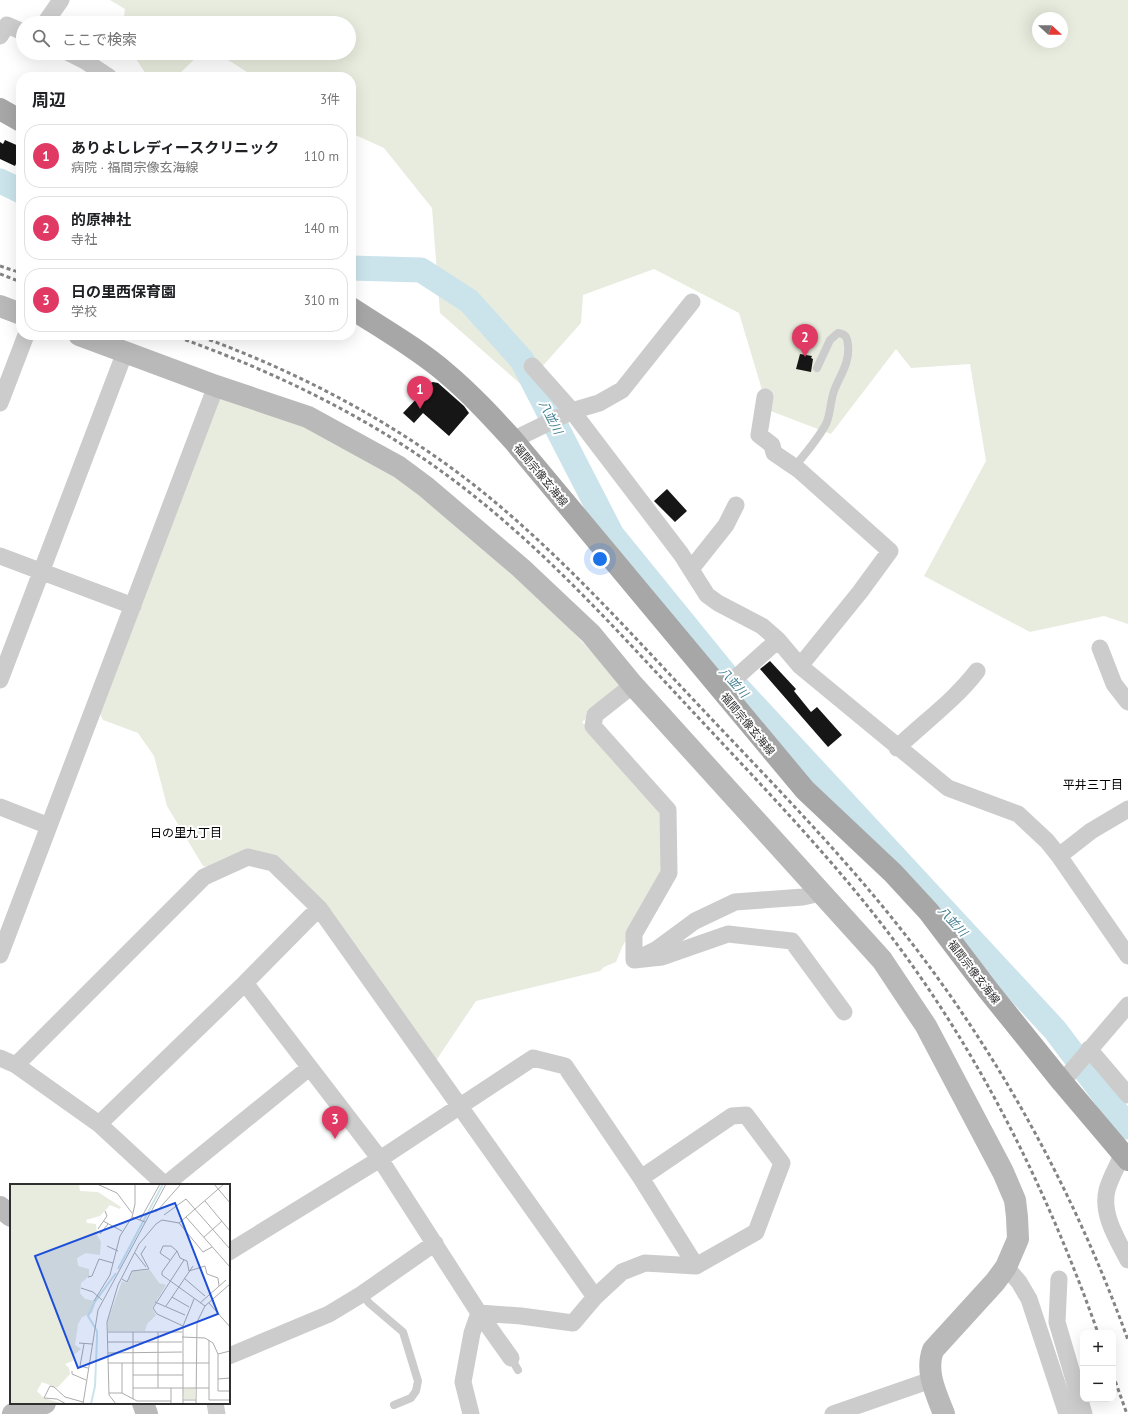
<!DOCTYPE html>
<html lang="ja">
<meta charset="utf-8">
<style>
body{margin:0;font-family:"PT Sans","Noto Sans JP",sans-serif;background:#f6f6f6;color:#202124}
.controls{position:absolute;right:12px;bottom:12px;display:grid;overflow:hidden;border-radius:8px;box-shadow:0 4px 16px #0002}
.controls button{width:36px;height:36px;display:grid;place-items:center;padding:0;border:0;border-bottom:1px solid #e0e0e0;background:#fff;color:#202124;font:20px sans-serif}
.compass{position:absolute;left:1032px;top:12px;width:36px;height:36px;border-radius:50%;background:#fff;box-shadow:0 4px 16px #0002;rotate:111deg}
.you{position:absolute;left:600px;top:559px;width:14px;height:14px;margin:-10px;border:3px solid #fff;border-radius:50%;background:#1a73e8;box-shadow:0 0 0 6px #1a73e833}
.badge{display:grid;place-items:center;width:26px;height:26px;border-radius:50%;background:#df3964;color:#fff;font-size:13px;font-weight:700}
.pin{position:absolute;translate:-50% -33px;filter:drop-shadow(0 1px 2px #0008)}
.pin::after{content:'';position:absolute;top:21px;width:14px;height:12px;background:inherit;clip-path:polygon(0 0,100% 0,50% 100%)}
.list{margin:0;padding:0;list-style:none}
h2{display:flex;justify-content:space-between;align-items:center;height:52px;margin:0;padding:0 16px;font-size:17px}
h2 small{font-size:13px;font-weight:400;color:#757577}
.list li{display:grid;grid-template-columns:26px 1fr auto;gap:12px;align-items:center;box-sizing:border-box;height:64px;margin:0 8px 8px;padding:0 8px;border:1px solid #e0e0e0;border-radius:16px}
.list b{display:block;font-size:15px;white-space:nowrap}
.list p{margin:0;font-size:13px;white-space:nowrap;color:#757577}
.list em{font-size:13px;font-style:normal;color:#757577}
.icon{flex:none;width:22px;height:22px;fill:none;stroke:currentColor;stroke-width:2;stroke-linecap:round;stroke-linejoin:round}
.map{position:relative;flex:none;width:1128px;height:1414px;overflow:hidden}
.search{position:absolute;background:#fff;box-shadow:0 4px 16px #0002;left:16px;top:16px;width:340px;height:44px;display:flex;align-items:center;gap:10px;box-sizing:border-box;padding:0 14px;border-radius:22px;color:#757577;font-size:15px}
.panel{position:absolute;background:#fff;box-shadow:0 4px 16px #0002;left:16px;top:72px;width:340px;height:268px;border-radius:16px}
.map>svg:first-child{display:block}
.green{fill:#e8ecde;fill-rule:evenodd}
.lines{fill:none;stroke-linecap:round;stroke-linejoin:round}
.river{stroke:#cbe4eb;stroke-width:25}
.building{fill:#161616}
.lane{stroke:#ccc;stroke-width:8}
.street{stroke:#ccc;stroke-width:17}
.secondary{stroke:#b9b9b9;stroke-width:22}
.primary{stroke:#a7a7a7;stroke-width:22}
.rail{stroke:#848484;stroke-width:3;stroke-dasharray:4 3;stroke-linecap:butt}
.labels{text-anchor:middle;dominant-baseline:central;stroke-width:4;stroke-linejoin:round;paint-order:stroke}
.street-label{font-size:11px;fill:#2f2f2f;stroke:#fff}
.water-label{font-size:12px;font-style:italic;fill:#407f8f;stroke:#fff}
.neighbourhood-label{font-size:12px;fill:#000;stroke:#fff}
.inset-river{fill:none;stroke:#cbe4eb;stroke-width:2}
.inset-road{fill:none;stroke:#acacac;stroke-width:1}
.view{fill:#1d4ed8;fill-opacity:0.15;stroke:#1d4ed8;stroke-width:2}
.inset-edge{fill:none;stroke:#2f2f2f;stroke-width:2}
</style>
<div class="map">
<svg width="1128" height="1414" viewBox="0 0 1128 1414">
<rect width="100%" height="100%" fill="#fff"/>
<path class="green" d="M110,0H1128V624L1104,616L1030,632L924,576L986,461L970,364L911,368L896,349L831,434L768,410L739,313L654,269L583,295L581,323L524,387L440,313L432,208L384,148L351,133V77H255L217,53H349V23H123L125,9ZM1038,18H1062V42H1038Z
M132,53H201L176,77H148Z
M224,396L316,428L401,478L522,578L621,683L618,692L582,722L664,812L662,881L622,947L616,962L604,967L600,971L476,1001L435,1062L277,859L208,867L203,866L167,806L154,756L138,733L103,720L100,714L217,400Z"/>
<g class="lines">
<path class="river" d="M0,181L21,191
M351,268L421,270L469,301L522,360L612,535L725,674L1055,1030L1128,1127"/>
</g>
<path class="building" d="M5,140L21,147V153L15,166L0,159V142L3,144Z
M800,354L812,356L811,358L813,359L811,372L796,369Z
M422,382L425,385L433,382L438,383L464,406L469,413L449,436L423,413L414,423L403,413L420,395L414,390Z
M667,489L687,511L675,522L654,501Z
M770,661L796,689L794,691L811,712L817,707L842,735L828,747L760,669Z"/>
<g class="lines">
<path class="lane" d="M795,466C806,453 818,439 826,424C831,413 830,402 834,391C840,375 850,363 848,345C847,337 846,334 838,333L830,340L817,368
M362,1294L369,1303L403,1332L418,1381L416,1391L411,1398L394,1405
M511,1358L518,1370"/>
<path class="street" d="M45,23L61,0
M0,36L7,25L23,32
M69,53L85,61L109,77
M532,366L572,411L681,554L707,595L718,603L762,626L778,640L800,666L948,788L1018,814L1047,841L1059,856L1128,956
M765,397L759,435L772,445L774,453L799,470L890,551L860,592L800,666
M0,403L26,335
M513,440L572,411L599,403L622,390L692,302
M0,556L133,606
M691,569L726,525L736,505
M1100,648L1114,684L1128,702
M0,680L125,352
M633,685L595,715L593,726L668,810L669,873L634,934V960
M721,691L778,640
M897,748C924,722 955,700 977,671
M0,807L49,826
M1059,856L1091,831L1128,809
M0,955L216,386
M643,956L657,949L695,921L735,902L803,897L821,893
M634,960L662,957L728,934L792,941L844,1012
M245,983L380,1159L479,1313L511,1358
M1089,1049L1128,1095
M0,1058L16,1065L99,1124L165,1185
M16,1065L204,877L248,857L273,863L319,908L595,1297
M1062,1082L1128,1005
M99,1124L245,983L319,908
M1123,1153C1118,1165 1110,1178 1107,1190C1101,1214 1117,1239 1128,1260
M165,1185L309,1068
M229,1252L380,1159L533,1058L565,1066L641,1178L696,1266
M1006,1267L1019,1282L1029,1299L1067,1414
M1059,1279L1057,1322L1084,1414
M479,1313L521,1316L573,1323L595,1297L622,1272L645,1263L696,1266L756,1232L782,1163L746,1115L732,1116L641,1178
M229,1356L329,1314L362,1294L435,1243
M215,1403L217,1414
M471,1414L463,1382L472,1333L479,1313
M833,1414L931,1380"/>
<path class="secondary" d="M0,306L21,314
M79,335L216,386L308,417L399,467L426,487L521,568L591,634L633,685L882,960L926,1026L1003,1172L1015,1200L1017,1217L1018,1239L1006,1267L995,1282L933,1350C925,1372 936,1393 944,1414
M0,1207L11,1216
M143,1403L147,1414
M13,1414L45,1403"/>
<path class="primary" d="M0,109L21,121
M351,308C383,329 417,348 446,373C471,394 492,417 513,440L805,790L893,873L929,912L988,990L1062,1082L1128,1160"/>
<path class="rail" d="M0,266L21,273
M0,274L21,282
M172,335C279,373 380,422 469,492C552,557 623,637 695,714C762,786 831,857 890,935C981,1055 1048,1192 1098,1333
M196,335C295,370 392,421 474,485C559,552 632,635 706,713C772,783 840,852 900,928C998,1052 1074,1191 1128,1340
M1113,1375L1127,1414"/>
</g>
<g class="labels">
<g class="street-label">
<text transform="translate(541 475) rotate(50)">福間宗像玄海線</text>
<text transform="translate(748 724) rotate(50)">福間宗像玄海線</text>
<text transform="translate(974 972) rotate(52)">福間宗像玄海線</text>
</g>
<g class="water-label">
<text transform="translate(551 417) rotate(63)">八並川</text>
<text transform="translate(734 682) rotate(48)">八並川</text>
<text transform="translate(953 921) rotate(47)">八並川</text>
</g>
<g class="neighbourhood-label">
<text x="1093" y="784">平井三丁目</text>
<text x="186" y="832">日の里九丁目</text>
</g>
</g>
<g transform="translate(10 1184)">
<rect width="220" height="220" fill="#fff"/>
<path d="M0,0H69L70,7L88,8L111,23L110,25L100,21L90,32L76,36L77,39L86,40L87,51L91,58L90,71L76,69L67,74L68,82L79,85V92L71,99L70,109L75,115L86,117L82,129L72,133L68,140L65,161L71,165L64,171L63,177L55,180L59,184L60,190L47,204L32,198L27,207L34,214L54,220H0ZM140,86L149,99L156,101L142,124L146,131L137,140L135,147H98V136L112,97L117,99L123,87ZM185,204V215H174L173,205Z" fill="#e8ecde"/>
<path class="inset-river" d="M108,85L153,0M81,220L85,202L87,155V147L78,132L84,119L106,89"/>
<path class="inset-road" d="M87,0L107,9L122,29M204,0L220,19M195,17L220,47M139,29L147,27L171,0M154,31L176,15L220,65M122,33L135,38M176,33L220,83M130,36L150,0M93,37L112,47M169,39L193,68L202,63M88,45L97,32L95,27M90,50L98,40M194,53L212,37M97,62L108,67M136,62L131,70L139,85M167,67L152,88V91L195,122M125,69L136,83M160,76L150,69L153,62H161L167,67L170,74L177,77L179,87M179,87L195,82L197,90L208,94L209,102M78,93L82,92L89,75L103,79M174,94L195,112M112,95L117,98L122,87L139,85M71,104L83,108L92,116M162,113L179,123M84,117L100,91L110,52L122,33L125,20V0M145,118L175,131M190,119L216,96M199,119L220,143M156,122L183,82M173,142L147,130L143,124L174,76M98,148H172M123,148V215M148,148V204M172,153L195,154L203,159L208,170V207H220M199,156V216H220M98,158H172M69,159L82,160M74,160L70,182L78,184M98,169L172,168M208,170L220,167M98,179H199M112,179V209M62,187V190L76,196M123,191H173M208,195L220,194M123,204H199M161,204V220M99,209H112L127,217H161M173,216H186M56,220L47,215L34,214L40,202L44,203L55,213L73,218M73,220L88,126L156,0M106,220L99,211L97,138L108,101L129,60L146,40L152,36L169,39L214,0M173,220V142L184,115M186,220L187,138L195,122L220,100"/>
<path class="view" d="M165,19L208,130L68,184L25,72Z"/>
<rect width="220" height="220" class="inset-edge"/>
</g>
</svg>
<div class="controls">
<button>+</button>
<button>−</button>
</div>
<svg class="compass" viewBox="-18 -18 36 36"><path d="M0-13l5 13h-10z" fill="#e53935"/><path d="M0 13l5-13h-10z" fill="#757577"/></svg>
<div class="you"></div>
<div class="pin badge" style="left:420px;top:409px">1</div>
<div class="pin badge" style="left:805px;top:357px">2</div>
<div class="pin badge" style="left:335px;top:1139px">3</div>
<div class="search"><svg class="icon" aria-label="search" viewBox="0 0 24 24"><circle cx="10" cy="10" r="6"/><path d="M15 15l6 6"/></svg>ここで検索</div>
<section class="panel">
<h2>周辺<small>3件</small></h2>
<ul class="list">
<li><span class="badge">1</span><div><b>ありよしレディースクリニック</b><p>病院 · 福間宗像玄海線</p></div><em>110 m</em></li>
<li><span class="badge">2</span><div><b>的原神社</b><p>寺社</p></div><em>140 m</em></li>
<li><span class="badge">3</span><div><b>日の里西保育園</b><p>学校</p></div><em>310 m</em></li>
</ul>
</section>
</div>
